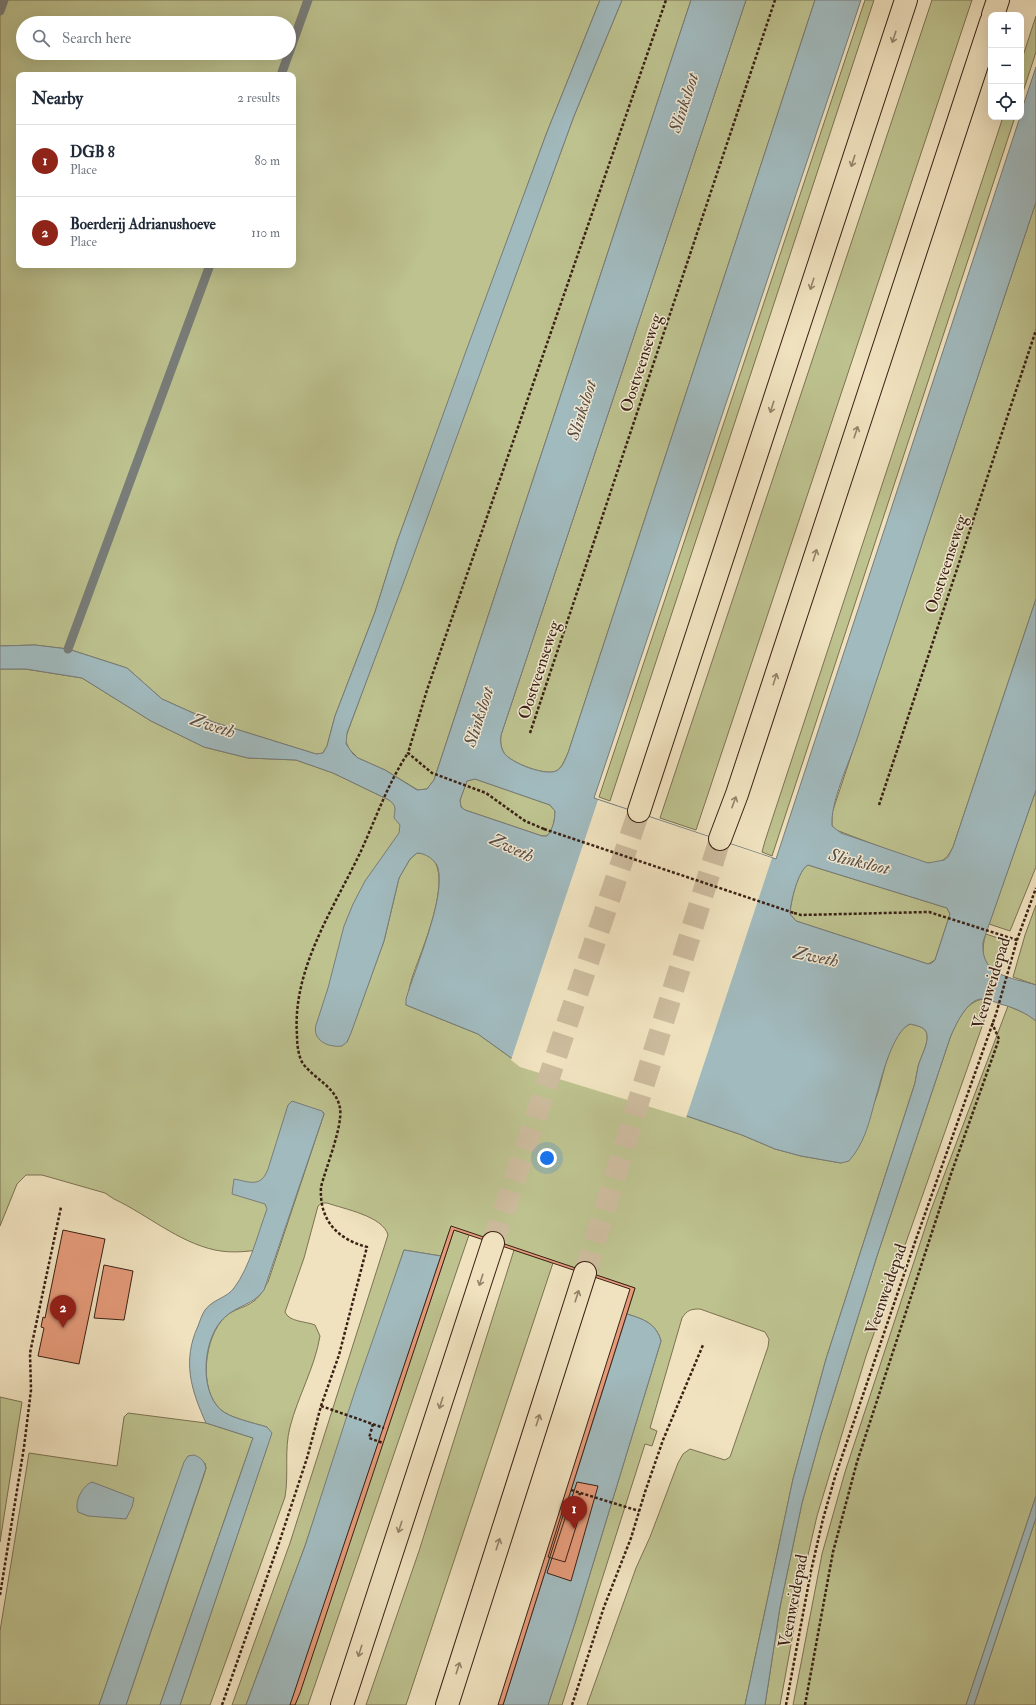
<!DOCTYPE html>
<meta charset="utf-8">
<style>
body{margin:0;font-family:"IM FELL Double Pica",serif;background:#f2f2f3;color:#1f2937}
.controls{position:absolute;right:12px;top:12px;display:grid;overflow:hidden;border-radius:8px;box-shadow:0 4px 16px #0002}
.controls button{width:36px;height:36px;display:grid;place-items:center;padding:0;border:0;border-bottom:1px solid #e0e1e3;background:#fff;color:#1f2937;font:20px sans-serif}
.you{position:absolute;left:547px;top:1158px;width:14px;height:14px;margin:-10px;border:3px solid #fff;border-radius:50%;background:#1a73e8;box-shadow:0 0 0 6px #1a73e833}
.badge{display:grid;place-items:center;width:26px;height:26px;border-radius:50%;background:#8f2418;color:#fff;font-size:13px;font-weight:700}
.pin{position:absolute;translate:-50% -33px;filter:drop-shadow(0 1px 2px #0008)}
.pin::after{content:'';position:absolute;top:21px;width:14px;height:12px;background:inherit;clip-path:polygon(0 0,100% 0,50% 100%)}
.list{margin:0;padding:0;list-style:none}
h2{display:flex;justify-content:space-between;align-items:center;height:52px;margin:0;padding:0 16px;font-size:17px}
h2 small{font-size:13px;font-weight:400;color:#747a83}
.list li{display:grid;grid-template-columns:26px 1fr auto;gap:12px;align-items:center;box-sizing:border-box;height:72px;padding:0 16px;border-top:1px solid #e0e1e3}
.list b{display:block;font-size:15px;white-space:nowrap}
.list p{margin:0;font-size:13px;white-space:nowrap;color:#747a83}
.list em{font-size:13px;font-style:normal;color:#747a83}
.icon{flex:none;width:22px;height:22px;fill:none;stroke:currentColor;stroke-width:2;stroke-linecap:round;stroke-linejoin:round}
.map{position:relative;flex:none;width:1036px;height:1705px;overflow:hidden}
.search{position:absolute;background:#fff;box-shadow:0 4px 16px #0002;left:16px;top:16px;width:280px;height:44px;display:flex;align-items:center;gap:10px;box-sizing:border-box;padding:0 14px;border-radius:22px;color:#747a83;font-size:15px}
.panel{position:absolute;background:#fff;box-shadow:0 4px 16px #0002;left:16px;top:72px;width:280px;height:196px;border-radius:8px}
.map>svg:first-child{display:block}
.green{fill:#bdc28f;stroke:#7c7252;fill-rule:evenodd}
.water{fill:#a1babe;stroke:#787d7a;fill-rule:evenodd}
.pier{fill:#f0e2bf}
.lines{fill:none;stroke-linecap:round;stroke-linejoin:round}
.stream{stroke:#787d7a;stroke-width:9}
.building{fill:#e59a79;stroke:#3b2115}
.highway-tunnel{stroke:#ccbb9d;stroke-width:22;stroke-dasharray:22 11;stroke-linecap:butt}
.highway-casing{stroke:#3b2115;stroke-width:24}
.path{stroke:#3b2115;stroke-width:2.5;stroke-dasharray:3 2;stroke-linecap:butt}
.highway{stroke:#f0e2bf;stroke-width:22}
.path-bridge{stroke:#3b2115;stroke-width:2.5;stroke-dasharray:3 2;stroke-linecap:butt}
.oneway{stroke:#96826a}
.labels{text-anchor:middle;dominant-baseline:central;stroke-width:3;stroke-linejoin:round;paint-order:stroke}
.street-label{font-size:17px;fill:#3b2115;stroke:#f5ecd5}
.water-label{font-size:18px;font-style:italic;fill:#5a4f48;stroke:#f5ecd5}
</style>
<div class="map">
<svg width="1036" height="1705" viewBox="0 0 1036 1705">
<rect width="100%" height="100%" fill="#f0e2bf"/>
<filter id="stains"><feTurbulence type="fractalNoise" baseFrequency=".005" numOctaves="4"/><feColorMatrix values="0 0 0 0 .2 0 0 0 0 .09 0 0 0 0 .02 0 0 0 .5 -.17"/></filter>
<radialGradient id="worn" r=".72"><stop offset=".6" stop-color="#630" stop-opacity="0"/><stop offset="1" stop-color="#630" stop-opacity=".3"/></radialGradient>
<path class="green" d="M0,0H600L547,132L397,542L375,612L335,716L327,746L322,754H316L213,722L162,699L127,668L68,649L35,645L0,646ZM23,23H289V53H23ZM19,75H293V265H19Z
M622,0H691L434,780L427,789L418,790L385,770L358,758L349,749L345,739L574,116Z
M746,0H815L568,753C565,759 562,768 556,771C545,776 511,763 504,753C501,748 500,742 501,735Z
M865,0H874L610,801L599,797Z
M932,0H972L696,830L660,818Z
M1036,16V52L1021,98V62Z
M1003,117H1015L772,856L762,852L765,841Z
M1036,202V599L953,847C944,866 933,865 915,860L836,830L832,826V813Z
M0,669H25L82,678L151,721L204,747L248,758L296,760L333,773L389,800L394,804L408,825L347,1042L384,941L399,878L410,859L417,853C466,854 419,955 412,978C409,987 408,996 406,1005L478,1034L521,1065L684,1115L742,1135L775,1149L801,1156L841,1163C852,1143 868,1118 876,1098C884,1077 888,1034 910,1024C914,1025 921,1026 925,1030C932,1039 920,1057 918,1067C917,1072 916,1077 915,1083L826,1359L793,1479L745,1705H587L636,1568L650,1537L678,1463L683,1454L690,1449L725,1460L730,1457L768,1347L769,1339L765,1332L700,1309C691,1309 687,1310 682,1318L650,1428L657,1431L652,1446L645,1444L562,1705H548L575,1623L661,1341C656,1323 643,1319 627,1314L635,1288L451,1227L441,1256L404,1250L305,1546L246,1705H232L290,1543L388,1235C383,1216 344,1209 327,1203H322L318,1206L304,1258L285,1312C289,1322 305,1321 315,1325L320,1336C315,1367 298,1396 290,1427C284,1450 289,1473 285,1497L210,1705H180L267,1447V1427C254,1423 230,1418 221,1410C198,1390 204,1337 225,1317C233,1309 245,1308 254,1301C260,1297 264,1288 268,1282L324,1114L323,1112L270,1248C253,1251 233,1254 215,1250C178,1242 148,1215 114,1199L105,1193L42,1175H26L17,1184L0,1226Z
M475,779L550,805L555,811C555,820 553,829 547,836H542L465,810L461,807L460,800L467,781Z
M1036,790V867L1010,931L989,924Z
M808,865L947,908L950,914L935,960L928,964L796,921L790,914C790,904 798,869 808,865Z
M1036,905V985L1013,977L1025,935Z
M986,934L1007,941L998,972C981,967 981,948 986,934Z
M983,999L991,1001L866,1356L830,1473L817,1516L805,1568L780,1705H765L780,1607L802,1503L821,1435L877,1256L950,1038C956,1023 965,1002 983,999Z
M1008,1006L1029,1015L1036,1021V1496L966,1705H793L822,1554L845,1472L931,1210Z
M454,1230L469,1235L308,1705H295Z
M514,1250L553,1263L406,1705H366L419,1551Z
M0,1397L22,1402L0,1542Z
M128,1413L206,1423L253,1438L160,1705H126L204,1475L206,1468L205,1463L177,1483L99,1705H0V1631L29,1453L117,1466L124,1417Z
M1036,1518V1705H974Z"/>
<path class="water" d="M600,0H622L574,116L406,576L347,733L346,744L353,754L358,758L385,770L417,790L427,789L434,780L691,0H746L501,735C500,742 501,748 504,753C511,763 545,776 556,771C563,768 565,759 568,753L815,0H861L594,798L776,859L1020,117H1021V112L1036,67V202L857,739C849,763 830,803 832,826L841,833L928,863L944,860L948,857L953,847L1036,599V790L983,942C980,976 1010,977 1036,985V1021C1026,1013 1013,1007 1000,1004C995,1002 988,999 982,999C967,999 955,1026 950,1038L877,1256L821,1435L802,1503L780,1607L765,1705H745L793,1479L826,1359L915,1083C916,1077 917,1072 918,1067C920,1057 932,1039 925,1030C921,1026 914,1025 910,1024C887,1034 875,1110 865,1134C861,1144 856,1153 849,1161L841,1163L801,1156L775,1149L742,1135L684,1115L521,1065L478,1034L406,1005V999C415,968 446,898 438,868C436,860 425,853 417,853L410,859L399,878L384,941L351,1033L347,1042L342,1046C328,1048 312,1040 316,1025L328,988L344,926L353,904L365,881L399,833L400,825L394,818C395,809 397,806 389,800L333,773L296,760L248,758L204,747L151,721L82,678L26,669H0V646L35,645L68,649L127,668L162,699L213,722L316,754L323,753L327,746L335,716L375,612L397,542L466,351L547,132ZM475,779L550,805L555,811C555,820 553,829 547,836H542L465,810L461,807L460,800L467,781ZM808,865L947,908L950,914L935,960L932,963L928,964L796,921L790,914C790,904 798,870 808,865Z
M292,1101L322,1111L324,1114L264,1290C253,1305 238,1305 225,1317C203,1336 198,1390 221,1410C230,1418 254,1423 267,1427L272,1433L180,1705H160L253,1438L206,1423C191,1390 182,1361 198,1326C200,1321 202,1314 205,1310C213,1299 227,1298 234,1288C250,1267 258,1233 267,1209L265,1204L232,1194L234,1179C250,1182 261,1188 268,1169L288,1105Z
M404,1250L441,1256L295,1692L290,1705H246L305,1546L354,1394Z
M627,1314C643,1319 656,1323 661,1341L575,1623L548,1705H503Z
M194,1455C201,1458 204,1460 206,1468L126,1705H99L184,1462L188,1456Z
M92,1482L134,1498L132,1507L126,1519L88,1516L78,1512C74,1502 82,1486 92,1482Z
M1036,1496V1518L974,1705H966Z"/>
<path class="pier" d="M598,800L772,858L686,1118L520,1067L511,1060Z"/>
<g class="lines">
<path class="stream" d="M0,11L4,0
M289,53L308,0
M281,75L289,53
M68,649L210,265"/>
</g>
<path class="building" d="M451,1226L635,1288L503,1705H498L630,1289L454,1230L300,1693L295,1705H290Z
M63,1230L105,1239L79,1364L38,1356L44,1328L41,1327L43,1317L45,1318Z
M104,1265L133,1271L124,1320L94,1318Z
M577,1482L598,1486L571,1581L547,1573Z
M564,1506L581,1511L565,1562L548,1557Z"/>
<g class="lines">
<path class="highway-tunnel" d="M493,1243L639,811
M585,1273L720,839"/>
<defs>
<path id="highway" d="M993,15L998,0
M639,811L906,0
M720,839L737,794L991,22
M342,1705L493,1243
M447,1705L585,1273"/>
</defs>
<use href="#highway" class="highway-casing"/>
<path class="path" d="M530,733L775,0
M879,805L1036,330
M544,829L525,821L486,793L432,773L408,753L427,690L666,0
M794,913L801,915L929,912L1017,940
M321,1406L384,1428
M373,1424L369,1438L383,1443
M571,1490L639,1511
M563,1502L576,1506L580,1493
M0,1595L24,1447L31,1390L30,1353L61,1207
M222,1705L280,1540L307,1458L321,1406L339,1355L367,1247C337,1239 319,1220 321,1187C326,1167 343,1126 340,1108C336,1086 313,1079 302,1062C298,1054 297,1044 297,1035C292,969 334,908 361,851C376,818 388,783 408,753
M572,1705L604,1607L631,1538L645,1492L663,1440L703,1345
M786,1705L811,1571L823,1519L835,1477L915,1242L996,1014L1017,940L1036,888
M805,1705L833,1552L857,1462L951,1174L999,1039L992,1023"/>
<use href="#highway" class="highway"/>
<path class="path-bridge" d="M544,829L794,913"/>
</g>
<defs><path id="oneway-shaft" d="M-6 0H5M1.5-3L5.5 0L1.5 3" fill="none" stroke-width="1.6" stroke-linecap="round" stroke-linejoin="round"/></defs>
<g class="oneway">
<use href="#oneway-shaft" transform="translate(894 37) rotate(108)"/>
<use href="#oneway-shaft" transform="translate(853 161) rotate(108)"/>
<use href="#oneway-shaft" transform="translate(812 284) rotate(108)"/>
<use href="#oneway-shaft" transform="translate(772 407) rotate(108)"/>
<use href="#oneway-shaft" transform="translate(856 432) rotate(-72)"/>
<use href="#oneway-shaft" transform="translate(815 555) rotate(-72)"/>
<use href="#oneway-shaft" transform="translate(775 679) rotate(-72)"/>
<use href="#oneway-shaft" transform="translate(734 802) rotate(-70)"/>
<use href="#oneway-shaft" transform="translate(481 1280) rotate(108)"/>
<use href="#oneway-shaft" transform="translate(577 1296) rotate(-72)"/>
<use href="#oneway-shaft" transform="translate(441 1403) rotate(108)"/>
<use href="#oneway-shaft" transform="translate(538 1420) rotate(-72)"/>
<use href="#oneway-shaft" transform="translate(400 1527) rotate(108)"/>
<use href="#oneway-shaft" transform="translate(498 1544) rotate(-72)"/>
<use href="#oneway-shaft" transform="translate(360 1651) rotate(108)"/>
<use href="#oneway-shaft" transform="translate(458 1668) rotate(-72)"/>
</g>
<g class="labels">
<g class="street-label">
<text transform="translate(641 363) rotate(-72)">Oostveenseweg</text>
<text transform="translate(946 564) rotate(-72)">Oostveenseweg</text>
<text transform="translate(539 670) rotate(-72)">Oostveenseweg</text>
<text transform="translate(991 983) rotate(-73)">Veenweidepad</text>
<text transform="translate(886 1289) rotate(-71)">Veenweidepad</text>
<text transform="translate(793 1601) rotate(-79)">Veenweidepad</text>
</g>
<g class="water-label">
<text transform="translate(684 103) rotate(-72)">Slinksloot</text>
<text transform="translate(582 410) rotate(-72)">Slinksloot</text>
<text transform="translate(479 717) rotate(-72)">Slinksloot</text>
<text transform="translate(213 726) rotate(18)">Zweth</text>
<text transform="translate(512 848) rotate(25)">Zweth</text>
<text transform="translate(859 862) rotate(14)">Slinksloot</text>
<text transform="translate(816 957) rotate(12)">Zweth</text>
</g>
</g>
<rect width="100%" height="100%" filter="url(#stains)"/>
<rect width="100%" height="100%" fill="url(#worn)"/>
</svg>
<div class="controls">
<button>+</button>
<button>−</button>
<button><svg class="icon" aria-label="locate" viewBox="0 0 24 24"><circle cx="12" cy="12" r="6"/><path d="M12 2v4M12 18v4M2 12h4M18 12h4"/></svg></button>
</div>
<div class="you"></div>
<div class="pin badge" style="left:574px;top:1529px">1</div>
<div class="pin badge" style="left:63px;top:1328px">2</div>
<div class="search"><svg class="icon" aria-label="search" viewBox="0 0 24 24"><circle cx="10" cy="10" r="6"/><path d="M15 15l6 6"/></svg>Search here</div>
<section class="panel">
<h2>Nearby<small>2 results</small></h2>
<ul class="list">
<li><span class="badge">1</span><div><b>DGB 8</b><p>Place</p></div><em>80 m</em></li>
<li><span class="badge">2</span><div><b>Boerderij Adrianushoeve</b><p>Place</p></div><em>110 m</em></li>
</ul>
</section>
</div>
